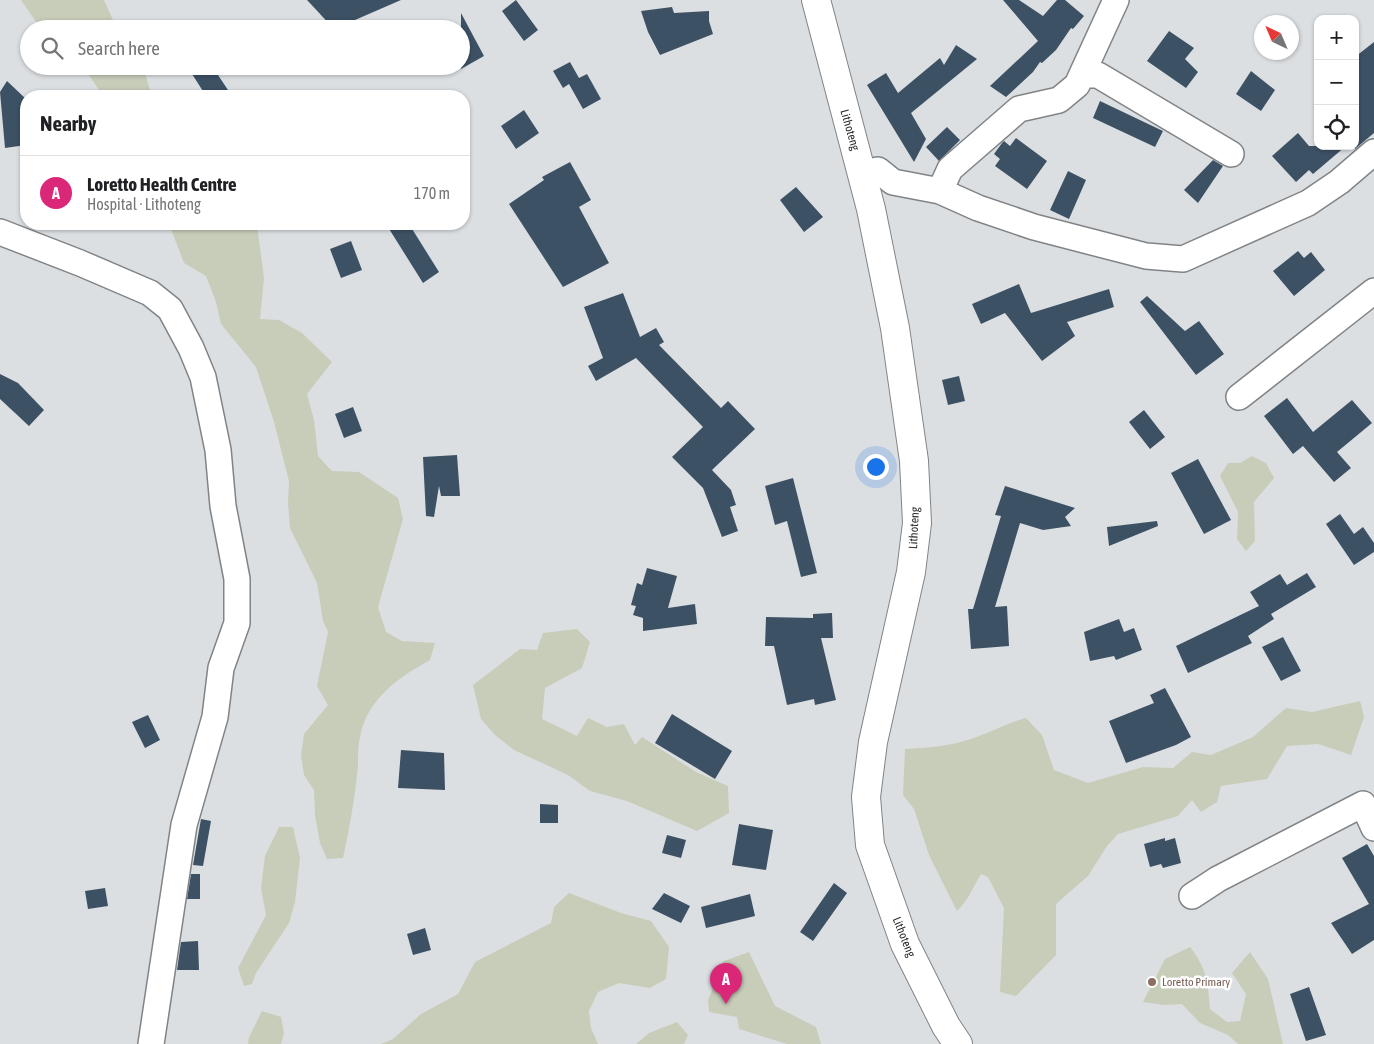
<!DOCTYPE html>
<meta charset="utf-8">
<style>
body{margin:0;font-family:"Asap Condensed",sans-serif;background:#f6f6f6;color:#202124}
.controls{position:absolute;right:15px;top:15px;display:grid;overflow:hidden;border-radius:10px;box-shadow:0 1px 4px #0004}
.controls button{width:45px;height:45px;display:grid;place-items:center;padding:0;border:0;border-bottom:1px solid #e0e0e0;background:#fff;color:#202124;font:25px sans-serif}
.compass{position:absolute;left:1254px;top:15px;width:45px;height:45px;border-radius:50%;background:#fff;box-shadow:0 1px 4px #0004;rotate:316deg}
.you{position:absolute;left:875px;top:466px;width:18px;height:18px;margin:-12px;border:4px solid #fff;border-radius:50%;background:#1a73e8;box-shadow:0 0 0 8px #1a73e833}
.badge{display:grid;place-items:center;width:32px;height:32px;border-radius:50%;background:#db2777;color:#fff;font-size:16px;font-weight:700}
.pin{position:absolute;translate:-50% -41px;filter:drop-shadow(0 1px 2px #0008)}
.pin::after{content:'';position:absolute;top:26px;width:18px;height:15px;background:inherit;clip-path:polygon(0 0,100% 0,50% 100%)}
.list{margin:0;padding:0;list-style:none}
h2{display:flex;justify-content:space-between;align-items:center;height:65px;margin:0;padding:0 20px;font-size:21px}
h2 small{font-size:16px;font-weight:400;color:#757577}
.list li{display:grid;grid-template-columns:32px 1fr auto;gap:15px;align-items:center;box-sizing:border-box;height:75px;padding:0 20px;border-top:1px solid #e0e0e0}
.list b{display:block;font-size:19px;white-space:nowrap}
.list p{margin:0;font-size:16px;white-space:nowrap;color:#757577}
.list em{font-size:16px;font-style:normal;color:#757577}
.icon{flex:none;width:28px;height:28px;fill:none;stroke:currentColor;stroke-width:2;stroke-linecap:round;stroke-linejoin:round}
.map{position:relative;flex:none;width:1374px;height:1044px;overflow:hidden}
.search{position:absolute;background:#fff;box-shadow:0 1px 4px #0004;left:20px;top:20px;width:450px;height:55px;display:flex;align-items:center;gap:12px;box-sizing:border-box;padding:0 18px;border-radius:28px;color:#757577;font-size:19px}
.panel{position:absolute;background:#fff;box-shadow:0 1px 4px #0004;left:20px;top:90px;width:450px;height:140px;border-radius:20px}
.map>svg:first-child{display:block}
.green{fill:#c7cdb9}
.building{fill:#3d5165}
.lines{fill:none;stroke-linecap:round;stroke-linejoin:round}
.minor-casing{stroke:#818487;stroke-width:28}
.major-casing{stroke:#818487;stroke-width:30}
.minor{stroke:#fff;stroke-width:25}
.major{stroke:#fff;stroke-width:28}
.education-dot{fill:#8d6e63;stroke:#fff;stroke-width:2}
.labels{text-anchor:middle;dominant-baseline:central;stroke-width:5;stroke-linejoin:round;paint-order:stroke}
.street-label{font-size:12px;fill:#2a2b2c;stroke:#fff}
.education-label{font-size:12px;fill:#785e54;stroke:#fff;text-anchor:start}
</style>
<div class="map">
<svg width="1374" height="1044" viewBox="0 0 1374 1044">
<rect width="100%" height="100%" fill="#dcdfe2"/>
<path class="green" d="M21,0H104L117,29H41Z
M83,66H143L150,90L161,96H103Z
M169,224L257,225L264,278L260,319L279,320L302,333L332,362L307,394L314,420L318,456L332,471L359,472L398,498L403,519L378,607L386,632L402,641L435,643L430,660C399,677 367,699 360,737C357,749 359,763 357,775C354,803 349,831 343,858L327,859L320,843L315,815L314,790L304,775L301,755L304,734L328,705L317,686L328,632L323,621L317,583L290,528L288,503L289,481L274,422L256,367L221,324L216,302L206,276L184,263Z
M1252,456L1266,463L1274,478L1254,502L1255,541L1246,551L1237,539L1238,512L1220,476L1228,463H1240Z
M577,629L590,642L582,668L545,688L542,719L577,736L588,718L607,727L624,724L635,745L642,737L696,772L728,786L729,813L697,831L627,801L590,791L568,775L514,750L495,735L481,719L473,685L520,649L537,650L543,633Z
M1360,701L1364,717L1351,755L1318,744L1287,746L1267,779L1221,786L1217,802L1201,812L1192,800L1178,816L1118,834L1107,846L1088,876L1056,904V955L1016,996L1000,992L1004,908L988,877L981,874C973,887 968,901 957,911L929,855L914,809L903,795L905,749C928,748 949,746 971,739C990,733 1006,723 1026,718L1042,735L1054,770L1088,783L1143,767L1173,768L1192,752L1211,755L1253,737L1286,708L1312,712Z
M279,827H293L300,858L295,902L289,923L256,973L252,984L244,986L238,968L266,915L261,888L265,856Z
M569,893L621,913L651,921L669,947L666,979L650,988L619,983L598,992L589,1011L591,1028L598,1044H381L393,1039L421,1014L458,994L475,962L551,923L554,907Z
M1190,947C1207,969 1208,982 1210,1009L1227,1022L1240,1021L1246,994L1232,973L1250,952L1268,979L1283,1044H1238L1228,1035L1200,1023L1182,1004L1164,1005L1143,1002L1165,959Z
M749,952L775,1006L816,1027L821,1044H787L739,1029L737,1017L709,1012L708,1000L724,961Z
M262,1011L281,1017L284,1033L281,1044H248L249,1037Z
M677,1022L688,1035L684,1044H636L649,1033Z"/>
<path class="building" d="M307,0H401L355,20L363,29H334Z
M516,0L538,30L524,41L502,11Z
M1003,0H1019L1043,16L1057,0H1065L1084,16L1073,29L1071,28L1056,50L1042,63L1040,62L1033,72L1006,97L990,86L1038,41Z
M672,7L674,13L709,11V21L713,34L660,55L648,32L641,11Z
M461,13L484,56L461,69Z
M1169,31L1194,48L1185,59L1198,72L1186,88L1147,61Z
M1374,42V133L1355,149V57Z
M956,45L977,59L911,113L926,139L914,162L867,85L886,73L898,93L940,58L944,65Z
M570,62L579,78L587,74L601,99L583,109L569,84L563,88L553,71Z
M187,66H212L232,96H206Z
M1251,71L1275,90L1261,111L1236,94Z
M7,81L26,99V145L5,148L0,92Z
M1100,101L1163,131L1155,147L1093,118Z
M524,110L539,133L516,149L501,126Z
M947,127L960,140L939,161L926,147Z
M1298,133L1309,146H1346L1313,174L1309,170L1296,182L1272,156Z
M1016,138L1047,161L1027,189L995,166L1000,159L994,154L1002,143L1004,141L1010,146Z
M1213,160L1223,166L1198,203L1184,190Z
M570,162L591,200L579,207L609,263L563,287L509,204L544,180L542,177Z
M1068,171L1086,180L1069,219L1050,210Z
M796,187L823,217L804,232L780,200Z
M386,224H409L439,272L423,283Z
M351,241L362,270L341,278L330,249Z
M1298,251L1304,258L1311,252L1325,270L1294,296L1273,271Z
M1019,284L1031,313L1109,289L1114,307L1067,322L1075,336L1042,361L1005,313L981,324L972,304Z
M623,293L640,337L656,328L664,342L659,345L721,408L728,401L755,429L712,470L731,490L736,505L730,507L738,531L722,537L703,488L672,457L703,427L636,358L596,381L588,366L603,358L584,307Z
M1147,296L1185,331L1199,321L1224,354L1196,375L1140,302Z
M0,374L18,383L44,410L29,426L0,399Z
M959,376L965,401L948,405L942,380Z
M1287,398L1313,432L1352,400L1372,423L1337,452L1351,468L1334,482L1303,446L1293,454L1264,416Z
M353,407L362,431L344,438L335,414Z
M1144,410L1165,437L1150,449L1129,422Z
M457,455L460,496H441L439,486L434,517L426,516L423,457Z
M1198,459L1231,520L1204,534L1171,473Z
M793,478L817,573L801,577L787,521L775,525L765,486Z
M1005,486L1075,508L1065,517L1071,526L1043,530L1020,523L995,607L1007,606L1009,646L971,649L968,609H973L1001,516L995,515Z
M1340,514L1354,534L1363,527L1374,543V552L1354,565L1326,524Z
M1157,521L1158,526L1109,546L1107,527Z
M647,568L677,576L668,608L695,604L697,624L643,631V618L633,615L636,606L631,605L637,583L642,585Z
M1307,573L1316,587L1271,614L1274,619L1248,636L1252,643L1188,673L1176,646L1259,606L1250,592L1280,574L1287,585Z
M832,613L833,638H821L836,700L815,705L814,699L787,705L774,646H765L766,617L813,618V614Z
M1119,619L1124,632L1134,628L1142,650L1116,660L1114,656L1090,661L1084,632Z
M1283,637L1301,671L1281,681L1262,647Z
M1165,688L1191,737L1176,745L1126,763L1109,721L1154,703L1150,695Z
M672,714L732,751L715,779L655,743Z
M148,715L160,740L145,748L132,722Z
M401,750L444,753L445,790L398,788Z
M540,804L558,805V823H540Z
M201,819L211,821L203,866L193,865Z
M739,824L773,830L766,870L732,865Z
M667,835L686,840L681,858L662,853Z
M1165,838V841L1175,838L1181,863L1163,868L1161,864L1150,867L1144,844Z
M1367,844L1374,856V940L1352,954L1331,923L1369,904L1342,858Z
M191,874H200V899H187Z
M834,883L847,893L813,941L800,932Z
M105,888L108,906L88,909L85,891Z
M664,893L690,906L681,923L652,909Z
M750,894L755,916L706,928L701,907Z
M425,928L431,950L413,955L407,934Z
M198,941L199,970H177L181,942Z
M1309,987L1326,1035L1306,1041L1290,994Z"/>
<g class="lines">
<defs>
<path id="minor" d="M1082,75H1098L1231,154
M863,173L878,170L893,182L940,191L978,208L1034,227L1146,256L1183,259L1308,203L1339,182L1374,152
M940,191L950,169L1019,109L1059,100L1077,85L1116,0
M0,232L80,263L150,293L170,309L191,348L203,377L218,450L223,506L237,579V623L221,668L215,717L184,825L151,1044
M1239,397L1374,291
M1192,896L1218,879L1363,804L1374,828"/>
<path id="major" d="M816,0L871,209L895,328L914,461L917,523L911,572L873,742L866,797L870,845L905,944L946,1026L958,1044"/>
</defs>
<use href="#minor" class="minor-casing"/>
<use href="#major" class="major-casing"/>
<use href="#minor" class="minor"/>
<use href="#major" class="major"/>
</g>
<circle class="education-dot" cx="1152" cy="982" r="5"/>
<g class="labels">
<g class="street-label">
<text transform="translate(850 130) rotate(74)">Lithoteng</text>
<text transform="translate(914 528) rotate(-87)">Lithoteng</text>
<text transform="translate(904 937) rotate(68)">Lithoteng</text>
</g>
<g class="education-label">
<text x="1162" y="982">Loretto Primary</text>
</g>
</g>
</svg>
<div class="controls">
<button>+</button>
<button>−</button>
<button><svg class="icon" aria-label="locate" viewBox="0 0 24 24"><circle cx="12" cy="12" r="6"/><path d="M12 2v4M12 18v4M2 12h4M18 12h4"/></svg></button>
</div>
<svg class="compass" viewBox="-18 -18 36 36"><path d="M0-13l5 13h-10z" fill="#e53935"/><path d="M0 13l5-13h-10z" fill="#757577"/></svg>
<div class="you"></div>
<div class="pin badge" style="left:726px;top:1004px">A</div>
<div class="search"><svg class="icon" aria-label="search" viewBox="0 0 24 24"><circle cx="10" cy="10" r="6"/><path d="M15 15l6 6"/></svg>Search here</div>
<section class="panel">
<h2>Nearby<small></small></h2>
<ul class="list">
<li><span class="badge">A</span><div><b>Loretto Health Centre</b><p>Hospital · Lithoteng</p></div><em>170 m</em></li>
</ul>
</section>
</div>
